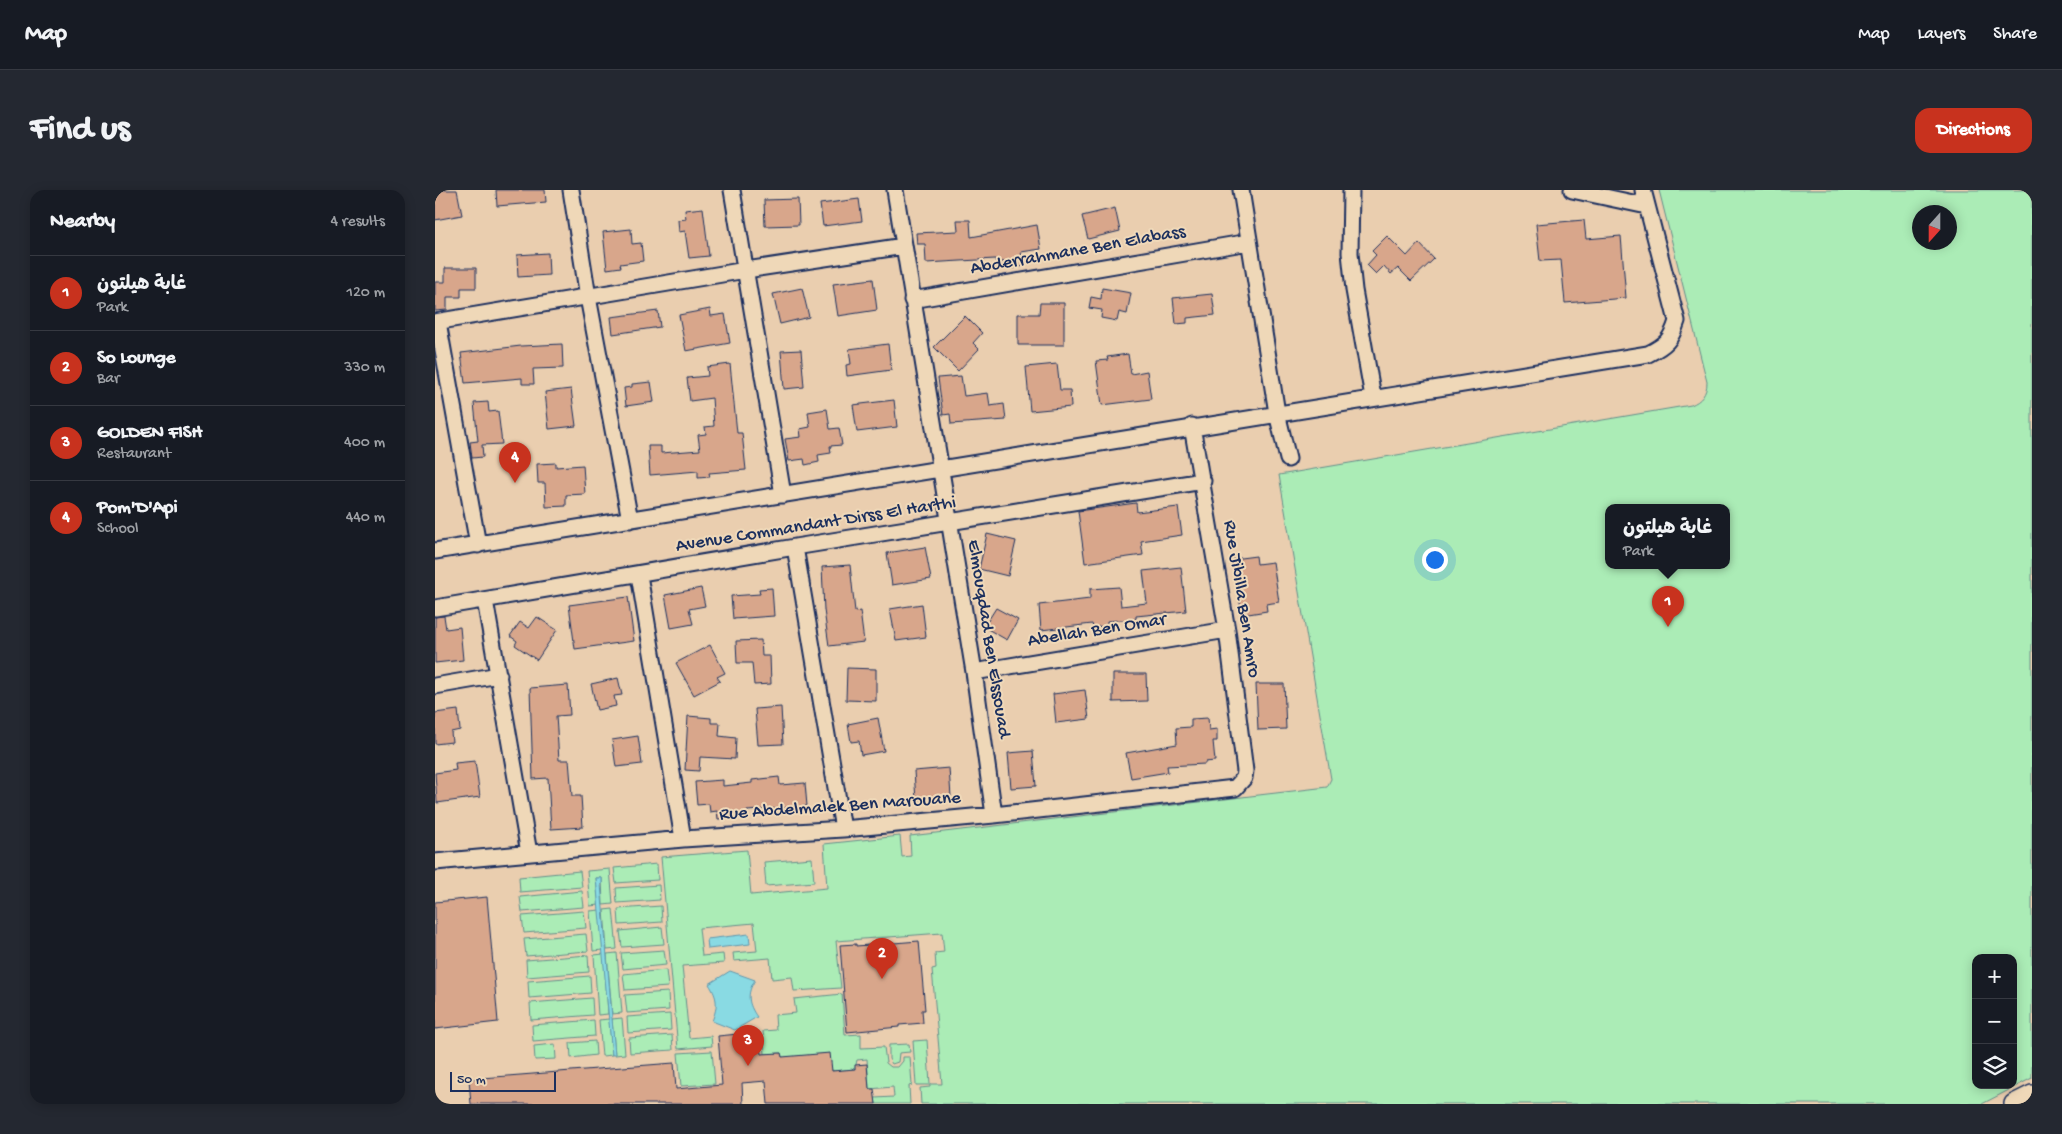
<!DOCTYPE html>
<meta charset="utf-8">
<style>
body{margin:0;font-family:"Gochi Hand","Playpen Sans Arabic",sans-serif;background:#242831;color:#f1f3f6}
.controls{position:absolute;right:15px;bottom:15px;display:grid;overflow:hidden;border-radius:10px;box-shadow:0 2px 12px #0003}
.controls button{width:45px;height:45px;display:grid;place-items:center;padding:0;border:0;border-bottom:1px solid #363941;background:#171b24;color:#f1f3f6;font:25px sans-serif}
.compass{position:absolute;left:1477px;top:15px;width:45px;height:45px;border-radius:50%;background:#171b24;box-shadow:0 2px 12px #0003;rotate:201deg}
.scale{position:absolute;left:15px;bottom:12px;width:106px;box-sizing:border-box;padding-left:5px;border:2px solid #1b2f5e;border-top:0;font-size:14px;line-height:18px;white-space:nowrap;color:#1b2f5e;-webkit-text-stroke:4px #efd8b8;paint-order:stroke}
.you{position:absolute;left:999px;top:369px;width:18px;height:18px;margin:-12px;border:4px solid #fff;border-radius:50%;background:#1a73e8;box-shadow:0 0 0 8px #1a73e833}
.badge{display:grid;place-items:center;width:32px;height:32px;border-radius:50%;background:#c8321e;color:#fff;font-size:16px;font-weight:700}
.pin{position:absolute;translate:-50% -41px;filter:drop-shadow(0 1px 2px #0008)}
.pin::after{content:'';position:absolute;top:26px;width:18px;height:15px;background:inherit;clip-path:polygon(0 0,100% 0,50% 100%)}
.popup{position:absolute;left:1170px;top:314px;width:125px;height:65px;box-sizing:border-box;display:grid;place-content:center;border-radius:10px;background:#171b24;filter:drop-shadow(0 1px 4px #0005);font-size:16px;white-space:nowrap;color:#9ea1a6}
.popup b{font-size:19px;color:#f1f3f6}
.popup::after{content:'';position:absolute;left:50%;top:100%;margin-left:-10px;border:10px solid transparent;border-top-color:#171b24}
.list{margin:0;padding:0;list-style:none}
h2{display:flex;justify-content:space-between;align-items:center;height:65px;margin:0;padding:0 20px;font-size:21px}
h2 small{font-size:16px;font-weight:400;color:#9ea1a6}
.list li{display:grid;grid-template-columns:32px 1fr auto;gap:15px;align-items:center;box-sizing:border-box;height:75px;padding:0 20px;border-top:1px solid #363941}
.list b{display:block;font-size:19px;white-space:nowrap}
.list p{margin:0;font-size:16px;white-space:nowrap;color:#9ea1a6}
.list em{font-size:16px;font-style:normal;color:#9ea1a6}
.icon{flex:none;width:28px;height:28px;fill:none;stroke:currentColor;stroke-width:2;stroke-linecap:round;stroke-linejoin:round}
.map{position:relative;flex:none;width:1597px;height:914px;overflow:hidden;border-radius:15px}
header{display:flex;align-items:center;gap:30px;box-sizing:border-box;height:70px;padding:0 25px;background:#171b24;border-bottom:1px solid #363941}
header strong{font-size:24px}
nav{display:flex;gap:28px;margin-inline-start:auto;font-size:18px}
.intro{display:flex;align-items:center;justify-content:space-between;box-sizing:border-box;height:120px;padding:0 30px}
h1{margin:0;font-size:35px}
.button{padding:12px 22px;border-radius:15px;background:#c8321e;color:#fff;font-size:18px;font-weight:700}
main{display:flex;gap:30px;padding:0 30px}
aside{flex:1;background:#171b24;border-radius:15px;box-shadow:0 2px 12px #0003}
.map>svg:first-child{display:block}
.green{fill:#abecb6;stroke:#638e8a;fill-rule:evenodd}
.water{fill:#89dae3;stroke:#5d96ae}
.building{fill:#d8a68b;stroke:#1b2f5e}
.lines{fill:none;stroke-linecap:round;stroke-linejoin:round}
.minor-casing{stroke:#1b2f5e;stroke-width:19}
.major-casing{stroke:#1b2f5e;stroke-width:22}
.minor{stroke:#efd8b8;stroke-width:15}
.major{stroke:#efd8b8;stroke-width:19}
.labels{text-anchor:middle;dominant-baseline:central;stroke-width:4;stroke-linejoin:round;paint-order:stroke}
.street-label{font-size:19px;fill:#1b2f5e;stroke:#efd8b8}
</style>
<header>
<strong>Map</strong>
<nav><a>Map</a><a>Layers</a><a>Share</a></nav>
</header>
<div class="intro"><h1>Find us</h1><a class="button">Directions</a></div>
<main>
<aside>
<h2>Nearby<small>4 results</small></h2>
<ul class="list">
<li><span class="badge">1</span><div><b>غابة هيلتون</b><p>Park</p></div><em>120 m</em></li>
<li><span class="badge">2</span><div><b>So Lounge</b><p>Bar</p></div><em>330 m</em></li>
<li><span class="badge">3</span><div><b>GOLDEN FISH</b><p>Restaurant</p></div><em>400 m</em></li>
<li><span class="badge">4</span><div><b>Pom'D'Api</b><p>School</p></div><em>440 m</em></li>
</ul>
</aside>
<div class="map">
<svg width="1597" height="914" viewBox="0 0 1597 914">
<rect width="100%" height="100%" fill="#eaceaf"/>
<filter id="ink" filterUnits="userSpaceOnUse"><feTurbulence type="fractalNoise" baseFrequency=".02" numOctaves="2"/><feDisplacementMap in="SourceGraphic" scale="10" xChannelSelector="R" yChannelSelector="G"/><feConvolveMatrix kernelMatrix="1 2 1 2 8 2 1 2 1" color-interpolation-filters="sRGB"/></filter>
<g filter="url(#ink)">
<path class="green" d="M1224,0H1597V888L1547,914H486L485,898L495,897V895H481L478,851L492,850L495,894H507L497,779L501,778L500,763L509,762L507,743L401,751L406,798L359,801L357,787L337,789L335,768L299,771L298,763L322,761L319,733L264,738L267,766L288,764L289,773L247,776L254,848L276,846L277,856L243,859L226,667L312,660L316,705L392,698L389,654L465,646L467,667L476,666L475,646L892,597L896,589L844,285L1256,215C1266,211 1272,204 1272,192ZM1514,22V52H1484V22ZM1174,318H1292V376H1174ZM1541,768H1578V895H1541Z
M377,668L379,692L331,696L329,672Z
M222,674L223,690L181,693L179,678Z
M175,679L178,714L168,715L167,688H161L164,715L155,716L152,681Z
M145,681L147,697L85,702L84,687Z
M224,695L225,710L182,713L181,698Z
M147,701L149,717L87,722L85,707Z
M226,716L227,732L184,735L183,719Z
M178,719L182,759L172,760L169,720Z
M165,720L168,760L158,761L155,721Z
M149,721L151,738L89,743L87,726Z
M227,737L229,754L187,757L185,741Z
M151,744L153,761L91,766L89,749Z
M229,760L231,775L188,779L186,763Z
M182,763L187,823L177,824L172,764Z
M169,764L173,824L163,825L159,765Z
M153,765L154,782L92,787L91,770Z
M231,780L233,797L190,800L188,784Z
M155,786L156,803L94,808L93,791Z
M233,802L234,820L192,823L190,805Z
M407,804L410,845L426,844V858L449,857L451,873L456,877H463L468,871V867H475L477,895L474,896L475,914H441L440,908L459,907L458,897L434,899L432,869L422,870L420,879L400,881L347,867L346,863L330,864L328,841L341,840L340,825L361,823L359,809Z
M157,808L158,825L96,830L95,813Z
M235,824L236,840L193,843L192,827Z
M187,828L190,864L180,865L177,829Z
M174,829L177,865L167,866L164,830Z
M159,830L160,846L98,851L97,835Z
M237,845L238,860L195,863L194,848Z
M160,851L161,865L136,868L135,853Z
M120,854L121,869L100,870L99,856Z
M474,854L475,862L464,863L463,872L457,874L454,869V855Z
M277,861L280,894L246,896L243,863Z"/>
<path class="water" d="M161,688H167V694H166L180,865H177Z
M314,744L315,754L273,759L272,749Z
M295,781L320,790C311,804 313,814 322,827L300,840L277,831C283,816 283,808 274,794Z"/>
<path class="building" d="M0,0H22L27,25L0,30Z
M61,0H110L111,12L62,16Z
M363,9L364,35L330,36L329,10Z
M424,9L427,31L388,36L385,14Z
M268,18L274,66L254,68L250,41L244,42L243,30L251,29L250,20Z
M680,18L685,41L653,49L647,26Z
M522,30H535L536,47L602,35L606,59L586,62L589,76L574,79L573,71L561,73L560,69L491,73L490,54H482L481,43L523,41Z
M1149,30L1151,49L1186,46L1191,108L1130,113L1126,70L1105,71L1101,34Z
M196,39L197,54L206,53L208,71L185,74L186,77L172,79L168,42Z
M952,46L972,66L984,53L999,69L976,91L963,78L956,84L949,76L941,84L932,75L941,65L937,61Z
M113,63L114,85L83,87L82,65Z
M10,78H41V98H26V107H12V120L0,121V92H10Z
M438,89L442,120L403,126L398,94Z
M367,98L374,127L345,134L338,104Z
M667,98L696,103L692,124L684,122L682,131L666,128L667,120L654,118L656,107L666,109Z
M777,104L780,125L752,128V133L741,134L738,108Z
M605,113H629V155H583V124H604Z
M275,119L276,126L290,124L295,153L251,161L244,125Z
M223,121L225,137L178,144L176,127Z
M530,126L547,143L538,153L544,159L523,181L499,157Z
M127,154L128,178L98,179L99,194H87V188L30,193L26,163L86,156Z
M453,154L456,180L412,186L411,175L416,174L414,159Z
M366,160L369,197L349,199L346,161Z
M693,164L696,184L712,181L716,209L667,215L661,171L673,170L672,167Z
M295,174L302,243H307L311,280L274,283L275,287L263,288V281L215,285L213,256H226V263L265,260L263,245L271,244L270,237L279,236L277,208L255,211L252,188L273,186L272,177Z
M622,174L625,200H635L636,217L595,221L591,177Z
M526,186L529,206L553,203L555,216L569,214L571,230L516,234L515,224L508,225L503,188Z
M216,192L219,212L191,216L189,198L197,197V194Z
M136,199L141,236L114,239L110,202Z
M459,210L462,237L422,242L418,215Z
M53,212L54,222L63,221L67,254L47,255L48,267L37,268L35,252L43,251L39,213Z
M392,219L395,239L404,238L407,255L395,256L396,263L383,265L384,272L370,275L369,269L354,271L350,249L366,247L365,239L375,237L373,222Z
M121,273V277L148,275L150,304L131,305V316L111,317L110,293H103L102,274Z
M701,313L702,322L743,317L747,345L706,351L708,365L650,373L643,321Z
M552,344L581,351L573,386L544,379Z
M490,357L496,389L457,395L452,363Z
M821,366L822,374L838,372L844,412L831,414L832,421L807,425L798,369Z
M415,375L420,422L425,421L429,452L394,456L389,420L387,377Z
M746,377L751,421L701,426V429L672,431V436L658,437L657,434L606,440L604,415L655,409V399L684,397L686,416L712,413L708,381Z
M266,398L270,416L254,419L258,434L236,438L230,405Z
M337,398L339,426L298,429L296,406L325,404L324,399Z
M193,407L199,451L140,459L134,415Z
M487,414L491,447L461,451L455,419Z
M561,418L583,430L572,450L549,437Z
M9,426L11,439L25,437L28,470L0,473V427Z
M102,427L122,440L102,470L80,455L82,451L75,446L85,432L94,438Z
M326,450L327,466H335L336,494L319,495L317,473H302L301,451Z
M275,455L290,483L282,487L285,491L259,505L241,473Z
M412,478L441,479V511L411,510Z
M678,484H711L712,511L678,512Z
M183,488L187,505L179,506L181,516L162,520L156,494Z
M821,494H849L851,539L823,540Z
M133,495L135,525L121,526L124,570H134L137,606H146L148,637L116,639L113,588L98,589L95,498Z
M650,500L654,529L621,533L618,504Z
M346,517L348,554L323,555L320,519Z
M23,520L25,540L16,542L17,552L0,554V523Z
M253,526L276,528V533H285L284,546L301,548L300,569L265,567L264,581L250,580Z
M443,528L449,561L426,565L424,551L416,552L413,534Z
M773,528L774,540L782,539V551H778L780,571L770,572V574L732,576L733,582L696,588L691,563L742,554L741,538L756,537V529Z
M203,546L207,574L181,577L177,550Z
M598,561L601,596L576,598L573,563Z
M40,571L45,607L2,613L0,583L21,580L20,573Z
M514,578L516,607L481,610L479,581Z
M344,587L345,595L370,593L372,616L312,621V627L283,629L282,621L275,622L274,614L262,615L260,592L288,590V596L317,593V590Z
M52,707L63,832L0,839V712Z
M484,751L490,820H487L488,833L464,835V837L412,842L405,755L421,754V756Z
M324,842L326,864L346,863L347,867L395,863L397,881L420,879V875L432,874L434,899H439L441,914H333L331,891L307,893L308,914H36L34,889L239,873L241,899L287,895L283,846Z"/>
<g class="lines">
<defs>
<path id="minor" d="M136,0L153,107L195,330
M297,0L348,305
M460,0L539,482L559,625
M806,0L842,223L853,269
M916,0L915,63L919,100L938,207
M1137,0L1212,16
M477,110L814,52
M0,132L311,80L469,56
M3,132L43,355
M360,357L408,639
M0,361C405,297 808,228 1213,164C1231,155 1236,150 1242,131L1208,0
M204,385L248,649
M50,410L94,663
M0,418L360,357L768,291
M539,482L792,440
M0,496L64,485
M0,672L248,649L408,639L559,625L800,598L809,588L810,581L792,440L757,236"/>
<path id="major" d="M1579,914L1597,905"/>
</defs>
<use href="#minor" class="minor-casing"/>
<use href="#major" class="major-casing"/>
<use href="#minor" class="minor"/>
<use href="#major" class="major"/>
</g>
</g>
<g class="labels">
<g class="street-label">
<text transform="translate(643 61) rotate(-10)">Abderrahmane Ben Elabass</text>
<text transform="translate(381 335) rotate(-9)">Avenue Commandant Dirss El Harthi</text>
<text transform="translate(806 409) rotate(81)">Rue Jibilla Ben Amro</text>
<text transform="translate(662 441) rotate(-9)">Abellah Ben Omar</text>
<text transform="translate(553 449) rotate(81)">Elmouqdad Ben Elssouad</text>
<text transform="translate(405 617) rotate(-4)">Rue Abdelmalek Ben Marouane</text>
</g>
</g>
</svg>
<div class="controls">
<button>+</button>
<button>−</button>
<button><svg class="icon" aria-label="layers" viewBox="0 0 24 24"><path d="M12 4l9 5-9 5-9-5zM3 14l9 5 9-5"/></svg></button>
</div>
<svg class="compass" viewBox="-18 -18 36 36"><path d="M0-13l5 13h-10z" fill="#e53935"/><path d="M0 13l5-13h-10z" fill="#9ea1a6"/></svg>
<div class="scale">50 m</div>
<div class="you"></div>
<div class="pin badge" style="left:1233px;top:437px">1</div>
<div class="popup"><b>غابة هيلتون</b>Park</div>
<div class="pin badge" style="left:447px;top:789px">2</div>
<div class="pin badge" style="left:313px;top:876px">3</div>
<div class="pin badge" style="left:80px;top:293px">4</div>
</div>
</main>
